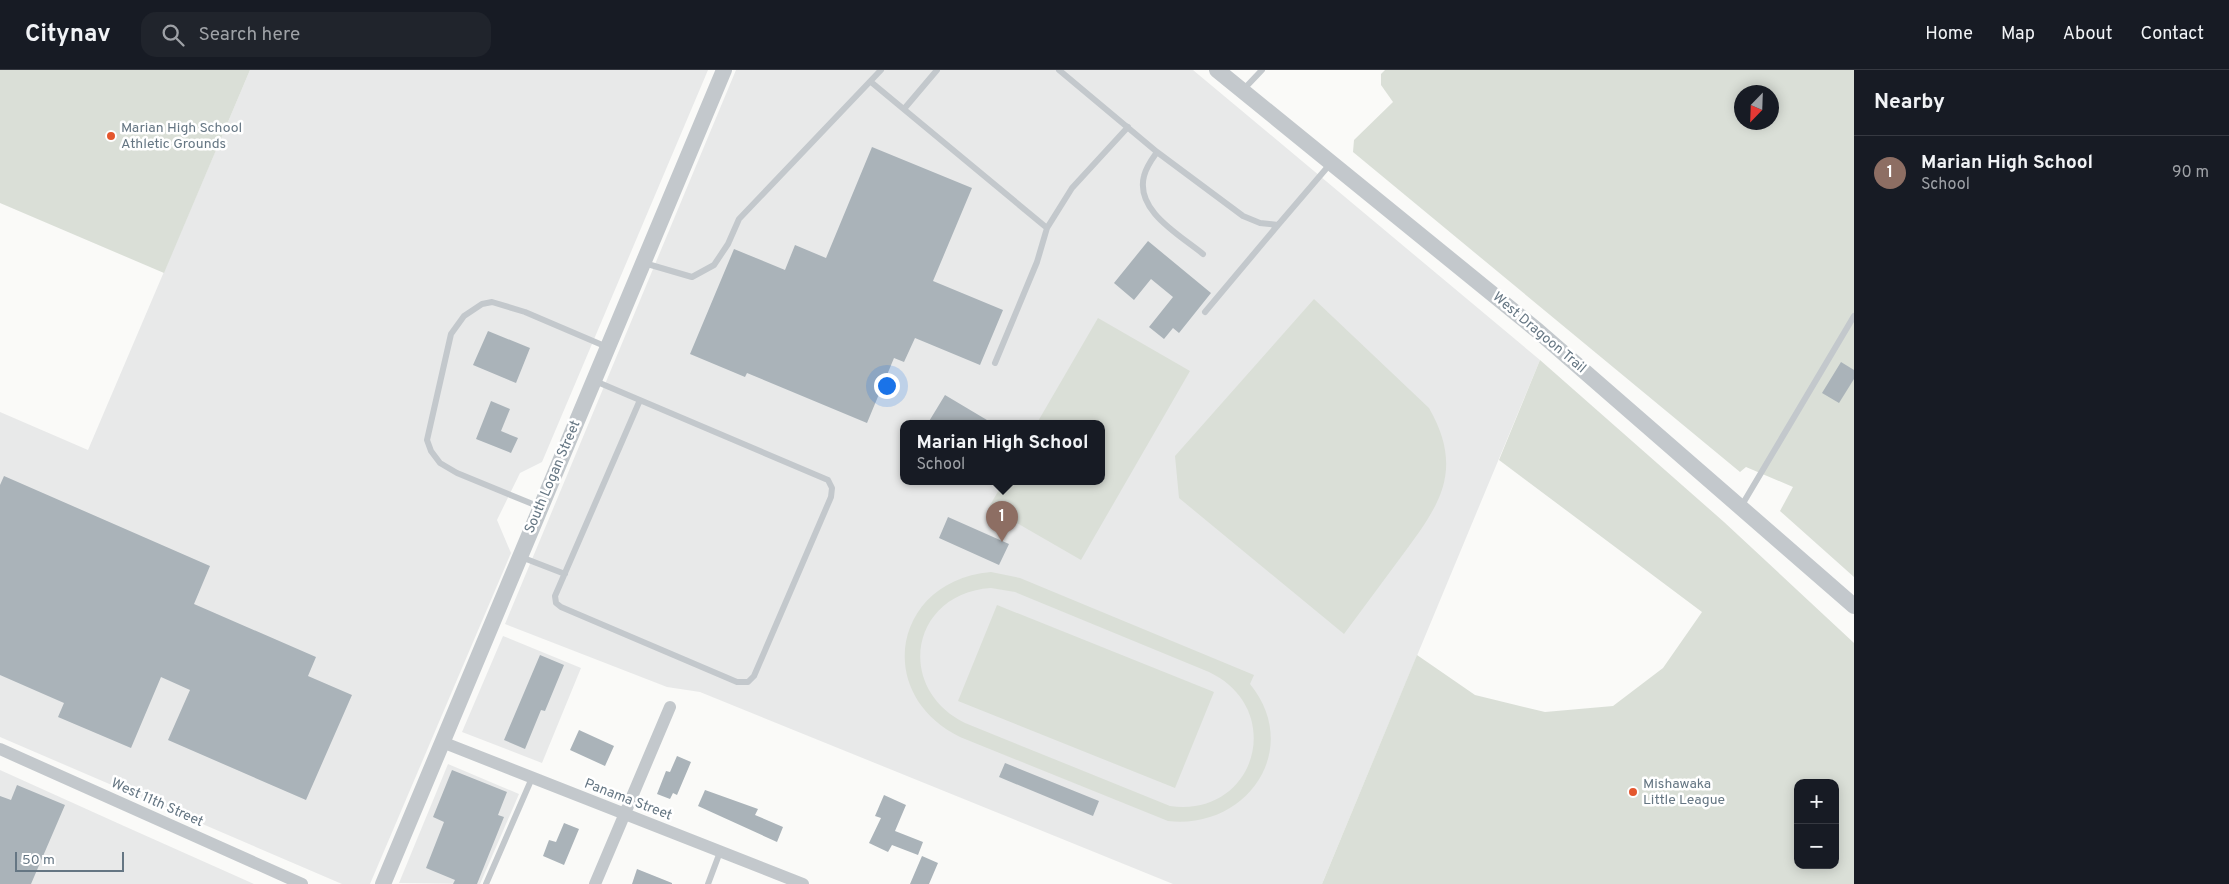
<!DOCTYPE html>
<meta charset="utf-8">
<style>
body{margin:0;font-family:Overpass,sans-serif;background:#20242c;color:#f1f3f6}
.controls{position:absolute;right:15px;bottom:15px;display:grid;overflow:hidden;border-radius:10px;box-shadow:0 2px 12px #0003}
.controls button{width:45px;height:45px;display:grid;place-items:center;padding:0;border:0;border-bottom:1px solid #363941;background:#171b24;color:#f1f3f6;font:25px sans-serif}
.compass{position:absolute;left:1734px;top:15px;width:45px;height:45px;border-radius:50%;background:#171b24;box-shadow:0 2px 12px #0003;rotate:203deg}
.scale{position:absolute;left:15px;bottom:12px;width:109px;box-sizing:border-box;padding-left:5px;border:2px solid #657683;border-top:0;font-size:14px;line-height:18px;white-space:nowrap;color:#657683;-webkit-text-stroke:4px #fff;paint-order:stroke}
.you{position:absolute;left:886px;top:315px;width:18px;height:18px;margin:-12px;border:4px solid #fff;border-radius:50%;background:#1a73e8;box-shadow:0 0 0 8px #1a73e833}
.badge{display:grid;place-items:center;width:32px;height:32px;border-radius:50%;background:#e4572e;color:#fff;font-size:16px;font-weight:700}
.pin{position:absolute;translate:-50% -41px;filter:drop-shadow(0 1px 2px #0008)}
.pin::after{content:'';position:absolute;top:26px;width:18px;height:15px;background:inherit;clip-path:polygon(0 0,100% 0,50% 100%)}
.popup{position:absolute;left:900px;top:350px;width:205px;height:65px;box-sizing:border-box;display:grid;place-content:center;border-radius:10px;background:#171b24;filter:drop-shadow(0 1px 4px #0005);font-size:16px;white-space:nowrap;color:#9ea1a6}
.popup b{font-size:19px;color:#f1f3f6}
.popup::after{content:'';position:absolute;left:50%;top:100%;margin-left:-10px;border:10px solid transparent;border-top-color:#171b24}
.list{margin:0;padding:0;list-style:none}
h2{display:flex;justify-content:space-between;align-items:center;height:65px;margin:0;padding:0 20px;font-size:21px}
h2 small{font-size:16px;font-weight:400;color:#9ea1a6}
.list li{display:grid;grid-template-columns:32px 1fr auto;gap:15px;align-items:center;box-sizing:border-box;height:75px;padding:0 20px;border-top:1px solid #363941}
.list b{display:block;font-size:19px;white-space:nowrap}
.list p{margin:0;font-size:16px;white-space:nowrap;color:#9ea1a6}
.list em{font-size:16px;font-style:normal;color:#9ea1a6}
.icon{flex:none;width:28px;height:28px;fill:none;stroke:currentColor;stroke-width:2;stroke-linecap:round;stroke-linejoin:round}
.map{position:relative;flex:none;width:1854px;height:814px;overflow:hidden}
header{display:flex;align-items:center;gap:30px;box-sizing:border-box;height:70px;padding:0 25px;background:#171b24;border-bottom:1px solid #363941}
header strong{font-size:24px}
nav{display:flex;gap:28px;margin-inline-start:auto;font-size:18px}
.search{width:350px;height:45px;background:#20242c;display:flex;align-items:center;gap:12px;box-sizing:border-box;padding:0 18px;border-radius:15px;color:#9ea1a6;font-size:19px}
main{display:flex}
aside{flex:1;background:#171b24}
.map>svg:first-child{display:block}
.built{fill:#e8e9e9;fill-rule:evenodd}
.green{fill:#dadfd7;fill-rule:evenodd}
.building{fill:#aab3b9}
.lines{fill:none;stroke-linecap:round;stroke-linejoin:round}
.service{stroke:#c3c8cc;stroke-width:6}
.minor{stroke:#c3c8cc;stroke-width:12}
.tertiary{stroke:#c3c8cc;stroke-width:16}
.poi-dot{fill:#e4572e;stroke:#fff;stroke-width:2}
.labels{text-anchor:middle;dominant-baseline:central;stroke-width:5;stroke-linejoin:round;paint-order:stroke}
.poi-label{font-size:14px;fill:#657683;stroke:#fff;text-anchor:start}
.street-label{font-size:14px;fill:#657683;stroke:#fff}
</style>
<header>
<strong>Citynav</strong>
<div class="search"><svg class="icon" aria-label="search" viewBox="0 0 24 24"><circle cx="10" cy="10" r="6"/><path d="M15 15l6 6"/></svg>Search here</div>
<nav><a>Home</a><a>Map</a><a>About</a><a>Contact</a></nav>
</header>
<main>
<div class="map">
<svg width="1854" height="814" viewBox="0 0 1854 814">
<rect width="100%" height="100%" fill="#fafaf8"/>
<path class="built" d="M250,0H708L542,392L520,403L497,450L511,483L370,814H342L0,667V342L88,380Z
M736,0H1193L1540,290L1322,814H1173L700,622L667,617L505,554ZM903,353H1101V411H903Z
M503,566L581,598L542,693L462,662Z
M448,694L519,724L480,814L399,813Z
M0,700L124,756L254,814H0Z"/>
<path class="green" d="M0,0H250L164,203L0,133Z
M1385,0H1854V507L1780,441L1793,417L1746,397L1740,402L1353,82L1354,70L1393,32L1381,15V4ZM1742,22H1772V52H1742Z
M1314,229L1429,338C1465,401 1439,436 1401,487C1382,513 1363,538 1344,564L1179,428L1175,386Z
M1098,248L1190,301L1081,490L989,437L1004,411H1101V353H1037Z
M1540,290L1724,452L1854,573V814H1322L1417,585L1475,625L1545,642L1613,636L1663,598L1702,542L1499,390ZM1798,713H1835V795H1798Z
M991,502L1020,508L1254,605L1250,614C1303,679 1247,760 1168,751L960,667C872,624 894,510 991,502ZM991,518L1015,522L1209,602C1287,639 1256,748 1170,736L965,653C894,618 911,523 991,518Z
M997,535L1214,622L1175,718L958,631Z"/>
<path class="building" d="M872,77L972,118L933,211L1003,240L980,295L915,268L904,292L894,288L867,353L747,303L745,307L690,284L734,179L785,200L795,175L826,188Z
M1148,171L1211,223L1179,263L1173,258L1164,269L1149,257L1173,227L1151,209L1134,230L1114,213Z
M488,261L530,278L516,313L473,295Z
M1841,292L1854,300V309L1839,333L1822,323Z
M945,325L992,353H928Z
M491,331L510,339L501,361L518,368L511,383L476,369Z
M4,406L210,496L194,534L316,587L308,606L352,625L306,730L168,670L190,620L161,607L131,678L58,647L64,633L0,605V415Z
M948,447L1009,474L999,495L939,468Z
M540,585L564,595L545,641L541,640L525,679L504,670Z
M579,660L614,676L605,696L570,680Z
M677,686L691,692L677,725L673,723L670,729L657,724L666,701L670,702Z
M1005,693L1099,731L1093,746L999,707Z
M452,700L507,722L498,745L504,747L477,814H453L455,810L426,798L444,752L433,747Z
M17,715L65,735L31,814H0V726L11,730Z
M705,720L758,739L755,745L783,757L777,772L698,736Z
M884,725L906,735L895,761L923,772L918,785L892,775L888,782L869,773L881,748L875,746Z
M564,753L579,759L564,795L543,786L549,770L556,772Z
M922,786L938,793L929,814H910Z
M637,799L672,813V814H632Z"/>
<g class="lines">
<path class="service" d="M1059,0L1157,82L1243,146L1260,153L1278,155L1331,93
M871,12L1047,158
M1243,20L1262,0
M904,39L937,0
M1157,82C1152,89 1146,97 1144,106C1135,141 1180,165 1203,184
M644,193L692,207L714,195L728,174L739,149L881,0
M1205,242L1278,155
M995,293L1037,192L1047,158L1072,118L1128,57
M595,311L828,410L832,418L831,427L754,606L748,612H737L561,537L556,533L555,526L640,330
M1742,435L1854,246
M540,437L457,403L440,393L431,381L427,370L451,264L464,246L482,234L492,232L525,242L607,277
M521,487L565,504
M486,814L532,708
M708,814L720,782"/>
<path class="minor" d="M442,672L803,814
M0,679L302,814
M595,814L670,637"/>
<path class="tertiary" d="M1217,0L1538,261L1854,536
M383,814L724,0"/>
</g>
<g class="poi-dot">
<circle cx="111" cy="66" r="5"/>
<circle cx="1633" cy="722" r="5"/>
</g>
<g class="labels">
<g class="poi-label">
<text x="121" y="58">Marian High School<tspan x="121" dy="16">Athletic Grounds</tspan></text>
<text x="1643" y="714">Mishawaka<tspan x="1643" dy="16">Little League</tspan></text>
</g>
<g class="street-label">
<text transform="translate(1539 263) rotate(40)">West Dragoon Trail</text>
<text transform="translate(553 407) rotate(-67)">South Logan Street</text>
<text transform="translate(628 730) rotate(21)">Panama Street</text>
<text transform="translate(157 733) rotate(24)">West 11th Street</text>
</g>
</g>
</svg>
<div class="controls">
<button>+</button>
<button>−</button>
</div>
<svg class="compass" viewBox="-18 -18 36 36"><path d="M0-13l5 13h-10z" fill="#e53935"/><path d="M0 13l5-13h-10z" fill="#9ea1a6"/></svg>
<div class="scale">50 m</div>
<div class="you"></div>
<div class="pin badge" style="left:1002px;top:472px;background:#8d6e63">1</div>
<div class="popup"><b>Marian High School</b>School</div>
</div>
<aside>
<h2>Nearby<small></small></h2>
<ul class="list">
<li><span class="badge" style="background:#8d6e63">1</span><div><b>Marian High School</b><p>School</p></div><em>90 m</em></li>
</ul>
</aside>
</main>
